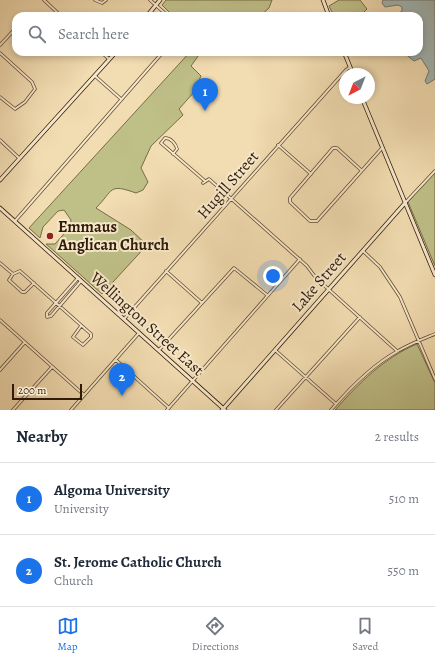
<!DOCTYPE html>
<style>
body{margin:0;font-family:Alegreya,serif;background:#f6f6f7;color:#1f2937}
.compass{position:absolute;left:339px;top:68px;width:36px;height:36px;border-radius:50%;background:#fff;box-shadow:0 2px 6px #0003;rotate:222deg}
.scale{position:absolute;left:12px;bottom:10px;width:70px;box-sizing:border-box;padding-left:4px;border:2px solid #2f1b06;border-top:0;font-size:11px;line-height:14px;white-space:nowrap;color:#2f1b06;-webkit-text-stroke:3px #f7e8cc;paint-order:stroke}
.you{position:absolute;left:273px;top:276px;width:14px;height:14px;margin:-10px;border:3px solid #fff;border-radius:50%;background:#1a73e8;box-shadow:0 0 0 6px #1a73e833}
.badge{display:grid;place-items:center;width:26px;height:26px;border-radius:50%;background:#1a73e8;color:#fff;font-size:13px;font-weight:700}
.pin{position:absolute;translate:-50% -33px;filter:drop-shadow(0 1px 2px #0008)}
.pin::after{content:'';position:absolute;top:21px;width:14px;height:12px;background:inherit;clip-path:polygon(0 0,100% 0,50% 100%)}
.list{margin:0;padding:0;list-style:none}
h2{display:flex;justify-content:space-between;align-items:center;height:52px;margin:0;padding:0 16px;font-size:17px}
h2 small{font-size:13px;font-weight:400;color:#747a83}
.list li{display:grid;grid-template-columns:26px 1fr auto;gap:12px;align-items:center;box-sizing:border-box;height:72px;padding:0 16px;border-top:1px solid #e0e1e3}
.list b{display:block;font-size:15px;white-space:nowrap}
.list p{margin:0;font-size:13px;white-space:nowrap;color:#747a83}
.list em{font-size:13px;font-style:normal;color:#747a83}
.icon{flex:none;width:22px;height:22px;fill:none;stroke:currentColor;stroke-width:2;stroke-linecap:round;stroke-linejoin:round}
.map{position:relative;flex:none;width:435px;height:410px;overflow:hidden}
.search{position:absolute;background:#fff;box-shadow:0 2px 6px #0003;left:12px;right:12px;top:12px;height:44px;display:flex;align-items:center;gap:10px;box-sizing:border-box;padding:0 14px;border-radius:12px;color:#747a83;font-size:15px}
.sheet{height:196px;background:#fff}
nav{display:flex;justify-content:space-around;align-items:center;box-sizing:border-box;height:56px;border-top:1px solid #e0e1e3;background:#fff;font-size:11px;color:#747a83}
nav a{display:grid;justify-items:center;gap:2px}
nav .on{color:#1a73e8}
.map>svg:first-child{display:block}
.green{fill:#bfbf88;stroke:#776d47}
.water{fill:#a2b8b8;stroke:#747971}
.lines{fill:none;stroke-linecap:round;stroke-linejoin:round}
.street-casing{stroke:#604b31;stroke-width:3.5}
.secondary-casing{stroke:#2f1b06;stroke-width:4.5}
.street{stroke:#f7e8cc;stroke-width:2}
.secondary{stroke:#f7e8cc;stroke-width:3}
.poi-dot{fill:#8f2418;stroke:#f7e8cc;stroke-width:1.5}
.labels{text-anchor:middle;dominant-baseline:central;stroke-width:4;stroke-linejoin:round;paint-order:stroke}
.street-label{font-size:16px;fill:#2f1b06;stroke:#f7e8cc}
.poi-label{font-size:16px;font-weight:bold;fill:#2f1b06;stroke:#f7e8cc;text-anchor:start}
</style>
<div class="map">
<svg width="435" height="410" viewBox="0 0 435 410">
<rect width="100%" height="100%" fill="#f2dcb1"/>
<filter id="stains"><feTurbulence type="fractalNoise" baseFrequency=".005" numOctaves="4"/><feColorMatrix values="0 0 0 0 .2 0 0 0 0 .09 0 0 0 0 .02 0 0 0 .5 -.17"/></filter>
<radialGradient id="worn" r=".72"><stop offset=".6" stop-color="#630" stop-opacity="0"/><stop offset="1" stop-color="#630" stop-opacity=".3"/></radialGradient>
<path class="green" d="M166,0H272L269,8L260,16H173L162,5Z
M339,0H360L367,9L360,16H334L329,6Z
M190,52H201L191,66L201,76L194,92L179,109L183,115L151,146L141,168L148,182L143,190L136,193C108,183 114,190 96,208L131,230L147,245L102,294L46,244H55L70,227L71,220L64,210L58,211L43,227L40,238L29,228Z
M435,171V266L408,202Z
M417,344L435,383V410H335C358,384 385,357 417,344Z"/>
<path class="water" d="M383,0H435V79L427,84L425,81L429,71L421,58L414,61L403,52H419V16H395L402,11V7L398,5L385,7L382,3Z"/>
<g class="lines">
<defs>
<path id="street" d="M44,0L61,16
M95,0L102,3L106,0
M150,0L168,16
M0,45L16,28
M101,52L109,59
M0,53L32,82L35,89L25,102L15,109L0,97
M95,76L121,99
M0,140L19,158
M278,145L311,174
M173,154L177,149C176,144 171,138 165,138L161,143L205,181
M361,170L337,148H333L290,198V202L310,221H317L382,148
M203,183L209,179L307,266L316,278L397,351
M405,203L435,171
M15,221L163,52
M363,251L380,267L400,297L435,379
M0,263L13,274
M166,271L202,303
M78,278L47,313V317L51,316L81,281
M34,283L25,292H22L9,280L13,274L20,271L91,334V337L83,345L73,337L81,326
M124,319L346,70L350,67
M0,320L84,395
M159,350L234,268L267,295
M275,350L336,404
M116,360L169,408
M0,370L25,342
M13,410L52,367
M71,410L139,333
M167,410L300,259
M276,410L360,317
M331,410C350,388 372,365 398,351C410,344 423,339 435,334"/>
<path id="secondary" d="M323,0L329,16
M147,16L160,0
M344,52L353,74
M362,98L435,275
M0,180L116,52
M0,208L225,410
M222,410L405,203"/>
</defs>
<use href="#street" class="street-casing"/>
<use href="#secondary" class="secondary-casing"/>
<use href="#street" class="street"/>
<use href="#secondary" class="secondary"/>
</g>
<circle class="poi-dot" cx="50" cy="236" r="4"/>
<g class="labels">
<g class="street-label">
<text transform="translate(228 185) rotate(-49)">Hugill Street</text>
<text transform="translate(319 282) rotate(-49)">Lake Street</text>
<text transform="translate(147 324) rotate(42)">Wellington Street East</text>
</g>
<g class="poi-label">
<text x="58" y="227">Emmaus<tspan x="58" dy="18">Anglican Church</tspan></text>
</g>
</g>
<rect width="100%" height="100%" filter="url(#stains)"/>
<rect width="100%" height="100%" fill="url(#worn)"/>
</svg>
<svg class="compass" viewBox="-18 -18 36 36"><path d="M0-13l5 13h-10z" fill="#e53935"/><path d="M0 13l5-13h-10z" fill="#747a83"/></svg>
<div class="scale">200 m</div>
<div class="you"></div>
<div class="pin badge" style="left:205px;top:111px">1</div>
<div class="pin badge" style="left:122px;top:396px">2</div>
<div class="search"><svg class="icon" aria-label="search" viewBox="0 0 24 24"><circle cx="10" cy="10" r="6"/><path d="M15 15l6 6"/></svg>Search here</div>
</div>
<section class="sheet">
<h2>Nearby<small>2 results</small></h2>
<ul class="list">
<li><span class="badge">1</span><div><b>Algoma University</b><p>University</p></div><em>510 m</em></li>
<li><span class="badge">2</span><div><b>St. Jerome Catholic Church</b><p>Church</p></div><em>550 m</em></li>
</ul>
</section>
<nav>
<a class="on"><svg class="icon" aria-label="map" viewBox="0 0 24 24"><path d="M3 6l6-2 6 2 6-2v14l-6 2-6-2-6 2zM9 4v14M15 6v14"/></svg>Map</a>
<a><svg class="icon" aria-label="directions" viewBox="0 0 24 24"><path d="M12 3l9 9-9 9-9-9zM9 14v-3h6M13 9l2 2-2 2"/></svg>Directions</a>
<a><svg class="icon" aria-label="saved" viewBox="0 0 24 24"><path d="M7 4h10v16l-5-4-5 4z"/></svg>Saved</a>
</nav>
